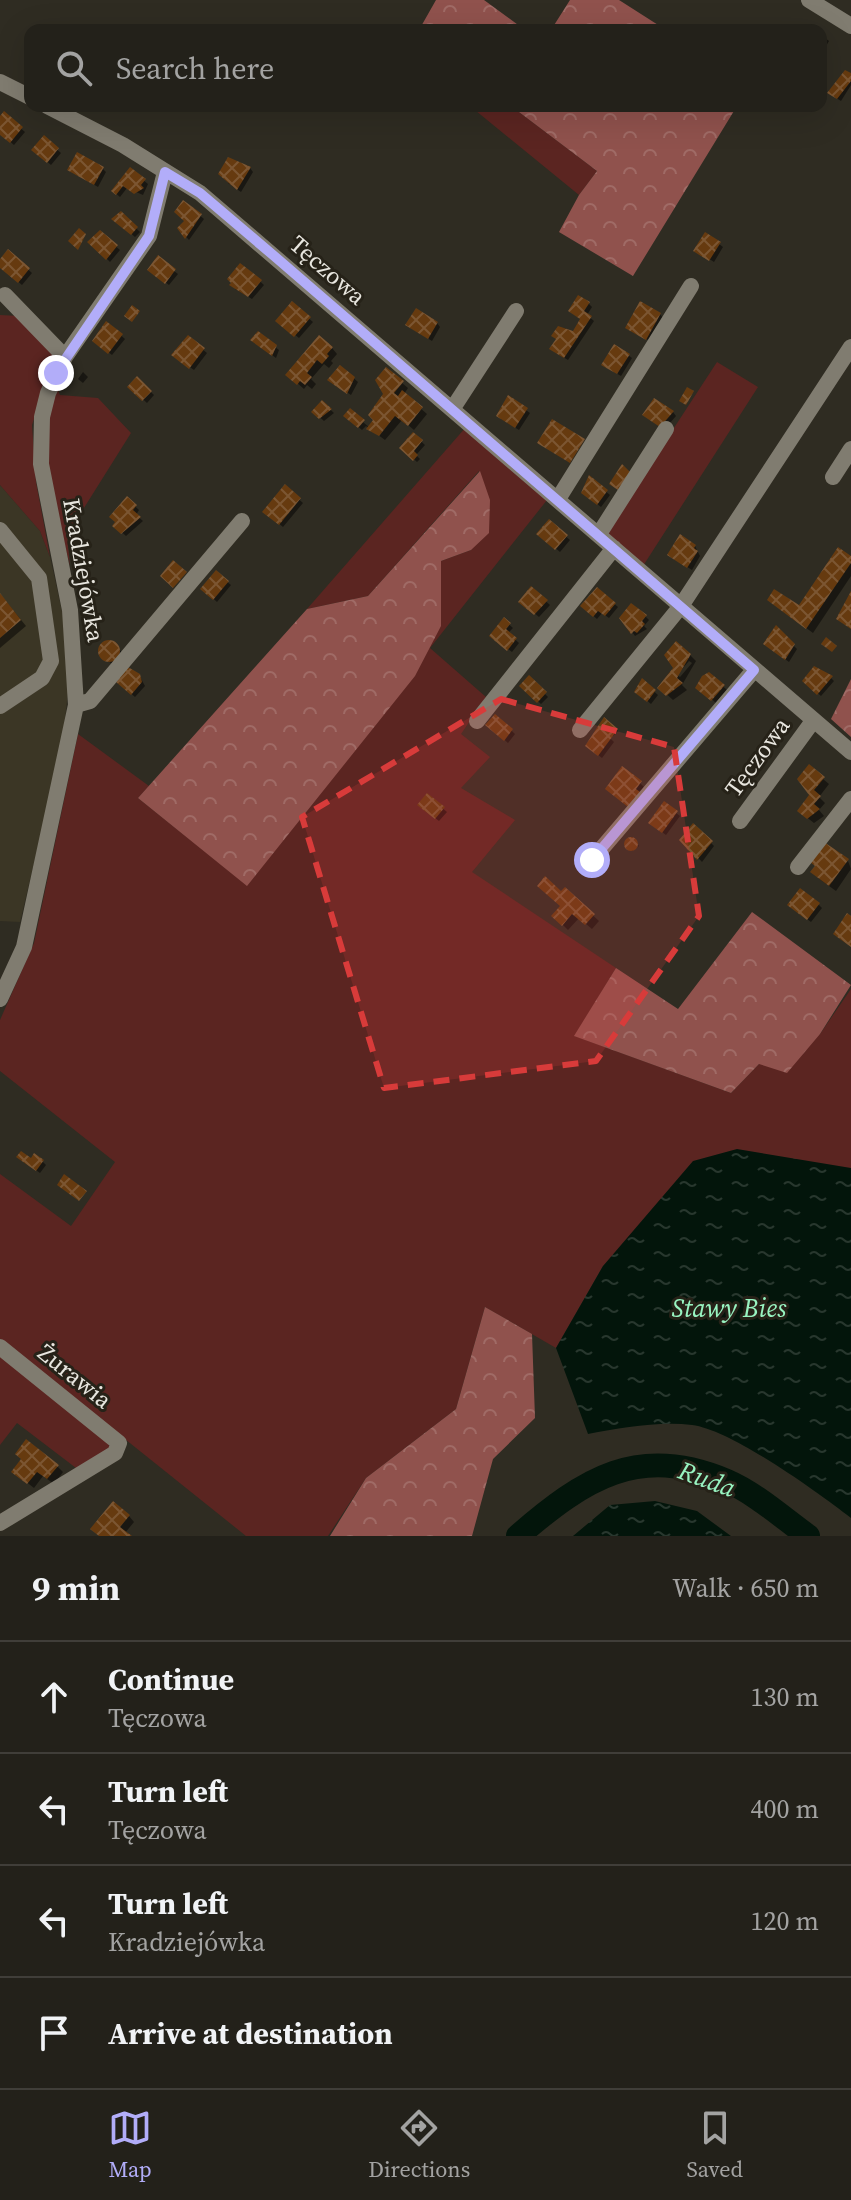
<!DOCTYPE html>
<meta charset="utf-8">
<style>
body{margin:0;font-family:"Source Serif 4",serif;background:#2b2923;color:#f1f3f6}
.stop{position:absolute;width:24px;height:24px;margin:-18px;border:6px solid #b2adf9;border-radius:50%;background:#fff}
.stop.end{background:#b2adf9;border-color:#fff;box-shadow:0 2px 8px #0008}
.list{margin:0;padding:0;list-style:none}
h2{display:flex;justify-content:space-between;align-items:center;height:104px;margin:0;padding:0 32px;font-size:34px}
h2 small{font-size:26px;font-weight:400;color:#a3a3a2}
.list li{display:grid;grid-template-columns:52px 1fr auto;gap:24px;align-items:center;box-sizing:border-box;height:112px;padding:0 32px;border-top:2px solid #403e39}
.list b{display:block;font-size:30px;white-space:nowrap}
.list p{margin:0;font-size:26px;white-space:nowrap;color:#a3a3a2}
.list em{font-size:26px;font-style:normal;color:#a3a3a2}
.icon{flex:none;width:44px;height:44px;fill:none;stroke:currentColor;stroke-width:2;stroke-linecap:round;stroke-linejoin:round}
.map{position:relative;flex:none;width:851px;height:1536px;overflow:hidden}
.search{position:absolute;background:#23211a;box-shadow:0 8px 32px #0002;left:24px;right:24px;top:24px;height:88px;display:flex;align-items:center;gap:20px;box-sizing:border-box;padding:0 28px;border-radius:16px;color:#a3a3a2;font-size:30px}
.sheet{height:552px;background:#23211a}
nav{display:flex;justify-content:space-around;align-items:center;box-sizing:border-box;height:112px;border-top:2px solid #403e39;background:#23211a;font-size:22px;color:#a3a3a2}
nav a{display:grid;justify-items:center;gap:4px}
nav .on{color:#b2adf9}
.map>svg:first-child{display:block}
.built{fill:#3b3625}
.grass{fill:#5b2521}
.forest{fill:url(#forest-crowns)}
.water{fill:url(#water-ripples)}
.shadow{fill:#0007;fill-rule:evenodd}
.lines{fill:none;stroke-linecap:round;stroke-linejoin:round}
.river{stroke:#03150b;stroke-width:24}
.building{fill:url(#building-cross-hatch)}
.minor{stroke:#807c70;stroke-width:16}
.route{stroke:#b2adf9;stroke-width:10}
.marked{fill:#d83b3a;fill-opacity:0.2;stroke:#d83b3a;stroke-width:6;stroke-dasharray:16 10;stroke-linejoin:round}
.labels{text-anchor:middle;dominant-baseline:central;stroke-width:6;stroke-linejoin:round;paint-order:stroke}
.street-label{font-size:24px;fill:#e8e6df;stroke:#262218}
.water-label{font-size:26px;font-style:italic;fill:#98f4c1;stroke:#262218}
</style>
<div class="map">
<svg width="851" height="1536" viewBox="0 0 851 1536">
<defs>
<pattern id="forest-crowns" width="20" height="18" patternUnits="userSpaceOnUse" patternTransform="scale(2)"><rect width="20" height="18" fill="#90524d"/><path d="M2 6a3 3 0 1 1 6 0M12 15a3 3 0 1 1 6 0" fill="none" stroke="#a06b66"/></pattern>
<pattern id="water-ripples" width="26" height="14" patternUnits="userSpaceOnUse" patternTransform="scale(2)"><rect width="26" height="14" fill="#03150b"/><path d="M2 4q2-2 4 0t4 0M15 11q2-2 4 0t4 0" fill="none" stroke="#28372e"/></pattern>
<pattern id="building-cross-hatch" width="8" height="8" patternUnits="userSpaceOnUse" patternTransform="scale(2)"><rect width="8" height="8" fill="#663a0f"/><path d="M0 0l8 8M0 8l8-8" fill="none" stroke="#7c5632"/></pattern>
</defs>
<rect width="100%" height="100%" fill="#2f2c22"/>
<path class="built" d="M0,485L40,531L50,557L63,616L68,692L62,745L20,922L0,921Z"/>
<path class="grass" d="M470,106H511L597,171L579,195Z
M0,315L19,316L55,354L32,425L36,482L50,557L40,531L0,485Z
M717,362L758,387L643,566L606,532Z
M56,385L60,395L98,398L131,433L67,535L70,566L49,481L46,428Z
M466,427L547,500L430,648L486,697L461,734L490,757L461,788L515,820L472,872L616,968L575,1036L731,1093L759,1064L820,1034L851,989V1168L603,1266L556,1348L485,1307L456,1409L366,1478L328,1536H246L0,1339V1174L71,1226L115,1162L0,1071V1020L34,943L78,734L149,786L138,798L247,885L441,595V561L471,550L479,471L368,596L307,609Z
M0,1354L108,1443L111,1450L76,1468L17,1423L0,1445Z"/>
<path class="forest" d="M436,0H484L525,30H419Z
M570,0H619L666,30H551Z
M511,106H737L633,276L559,232L579,195L597,171Z
M480,471L490,500L489,533L471,550L441,561V626L415,676L247,886L138,798L307,609L368,596Z
M851,679V737L831,719Z
M752,912L851,985L820,1034L787,1073L759,1064L731,1093L574,1036L616,968L678,1009Z
M485,1307L532,1334L535,1418L493,1459L472,1536H330L366,1478L456,1409Z"/>
<path class="water" d="M737,1149L851,1168V1518C817,1492 732,1430 692,1425C658,1421 622,1428 588,1434L556,1348L603,1266L693,1161Z
M655,1501L697,1511L731,1536H573L610,1505Z"/>
<path class="shadow" d="M821,35L829,41L822,53H821Z
M851,73V85L841,101L833,96Z
M98,106H112L109,112Z
M4,114L25,132L14,145L0,133V119Z
M44,138L61,153L51,165L34,150Z
M250,168L253,172L241,192L228,183Z
M103,169L106,172L98,187L69,170Z
M130,169L148,184L143,195L127,188L120,197L113,191Z
M184,202L204,219L189,240L179,229L186,221Z
M121,214L140,232L135,237L114,219Z
M100,233L120,250L110,262L90,242Z
M719,244L723,247L714,262L697,251Z
M9,252L32,273L22,285L0,266Z
M174,271L178,274L169,285L153,273Z
M252,274L264,285L252,299L235,289Z
M588,303L592,307L587,315L594,321L568,360L555,352L565,328L573,334L582,319L574,314Z
M292,304L313,322L299,338L278,321Z
M660,314L663,318L650,341L631,331Z
M107,323L125,339L112,355L98,344Z
M437,323L440,327L432,341L411,328Z
M189,338L207,353L194,370L177,358Z
M256,343L275,347L279,350L276,358Z
M332,348L337,354L331,361L333,363L329,368L324,364L311,379L316,384L312,389L307,385L304,389L288,375Z
M628,355L632,358L621,376L607,368Z
M341,367L358,382L351,395L333,383Z
M83,372L88,377L83,383L78,379Z
M137,379L154,395L147,403L129,386Z
M402,383L408,388L404,394L427,414L414,430L402,420L385,440L366,426L362,430L346,416L350,411L370,428L375,420L370,415Z
M509,398L530,413L519,430L501,419Z
M322,402L334,413L324,421L314,412Z
M673,412L676,416L670,423L648,418Z
M414,435L425,445L416,455L420,459L417,462L402,448Z
M590,478L610,495L601,507L587,496Z
M285,487L303,503L283,527L265,512Z
M127,499L139,510L136,515L143,521L126,536L115,526Z
M549,522L570,540L560,552L539,534Z
M695,546L700,556L692,570L673,558Z
M851,558V576L813,633L775,605L800,608Z
M216,573L231,585L217,602L203,589Z
M532,589L550,605L539,617L521,602Z
M598,590L618,607L609,618L602,613L597,619L582,606Z
M0,594L26,626L0,648Z
M645,616L649,620L644,626L647,629L635,636L622,618Z
M504,620L513,628L508,633L519,643L512,652L495,639Z
M776,628L797,649L789,662L769,647Z
M109,640L124,654L114,666L99,652Z
M690,655L696,661L682,685L687,690L673,700L660,688ZM689,661L692,663L680,677L677,675Z
M709,674L727,690L716,703L698,687Z
M827,674L834,681L821,696L804,681Z
M139,675L145,686L135,697L118,682Z
M529,678L548,697L541,704L522,686Z
M642,681L658,695L651,704L637,692Z
M496,716L515,734L508,743L488,725Z
M604,720L618,731L613,736L605,733L614,742L602,758L587,746Z
M800,779H823L829,784L819,797L825,803L819,810L824,816L814,823L805,816L812,795Z
M640,783L646,789L640,796L613,794Z
M428,796L447,812L439,821L423,809Z
M676,813L680,816L666,835L654,826Z
M694,826L714,846L702,862L682,840Z
M631,838L639,846L632,851L626,846Z
M848,861L851,869L836,891L818,878Z
M565,890L599,921L592,929L579,918L568,930L554,916L562,907L561,894Z
M819,905L822,908L811,922L793,908Z
M22,1160L42,1161L46,1165L40,1173Z
M57,1466L63,1472L54,1484L43,1476L34,1488L20,1477Z
M129,1516L134,1522L125,1533L129,1536H100Z"/>
<g class="lines">
<path class="river" d="M518,1536C584,1479 638,1443 727,1481C755,1493 783,1518 808,1536"/>
</g>
<path class="building" d="M845,70L851,73V81L837,99L827,93Z
M4,111L23,127L10,143L0,135V116Z
M44,135L59,148L47,163L31,150Z
M77,152L104,167L94,185L67,170Z
M228,157L251,167L237,190L218,174Z
M130,167L146,179L141,185L144,188L134,194L123,186L116,195L111,191Z
M183,200L202,214L185,239L177,228L184,221L174,212Z
M121,211L138,227L131,235L111,219Z
M79,228L86,234L78,250L68,241Z
M100,230L118,245L106,260L87,242Z
M705,232L721,242L709,261L693,251Z
M8,249L30,268L18,283L0,268V259Z
M158,255L176,269L165,284L147,270Z
M240,263L262,280L248,297L229,285L231,283L227,279Z
M578,295L590,302L584,311L592,316L564,358L549,349L556,339L551,336L558,326L573,331L580,319L568,311Z
M292,301L311,317L294,337L275,321Z
M640,301L661,313L646,340L625,328Z
M132,305L140,311L132,322L124,316Z
M416,308L438,322L428,339L405,325Z
M106,321L123,334L108,354L92,341Z
M258,331L277,345L272,356L250,340Z
M188,335L205,348L189,369L171,355Z
M319,335L333,347L327,354L329,356L322,364L317,360L307,373L312,377L305,385L300,381L297,385L285,375Z
M614,344L630,354L617,374L601,365Z
M340,365L355,377L347,394L327,380Z
M386,367L404,381L394,393L398,396L402,390L423,407L408,426L395,416L379,436L366,429L373,420L368,415L383,394L375,380Z
M137,376L152,391L142,401L127,387Z
M687,387L694,391L686,405L679,401Z
M508,395L528,408L515,428L496,416Z
M654,398L674,411L660,427L642,415Z
M322,400L332,409L319,419L311,412Z
M350,408L365,420L358,428L343,416Z
M552,419L585,439L570,463L537,443Z
M413,432L423,440L414,451L418,455L413,461L399,448Z
M622,464L630,472L618,490L609,484Z
M589,475L608,490L597,505L581,493Z
M285,484L301,498L279,525L262,512Z
M127,496L137,505L133,510L141,517L121,534L112,526L115,522L109,517Z
M549,519L568,535L555,550L536,534Z
M680,534L696,545L694,548L698,551L687,568L667,555Z
M838,547L851,556V563L806,629L767,600L774,589L799,605Z
M173,560L187,572L173,588L160,576Z
M216,570L229,581L213,600L200,589Z
M531,586L548,600L534,615L518,602Z
M597,587L616,603L605,616L598,611L593,617L580,606Z
M851,591V629L836,619Z
M0,593L21,620L0,638Z
M631,603L647,615L642,621L645,624L637,633L634,631L631,634L619,618Z
M504,617L511,623L506,629L517,638L507,651L489,636Z
M776,625L795,644L785,660L763,644Z
M826,637L837,646L832,652L821,644Z
M98 651a11 11 0 1 1 22 0a11 11 0 1 1-22 0Z
M676,641L691,654L677,678L683,683L666,696L657,688L673,668L664,655Z
M814,666L833,676L817,695L802,681Z
M128,667L140,674L142,682L131,695L116,682Z
M709,672L725,685L711,701L695,688L702,676Z
M529,675L547,692L537,703L519,686Z
M642,678L656,690L647,702L634,692Z
M495,714L513,729L504,741L485,725Z
M604,717L618,729L598,756L585,746Z
M809,764L825,777L814,790L821,796L814,804L820,809L807,819L797,811L809,795L797,779Z
M622,766L642,781L636,789L640,792L628,807L605,789Z
M427,793L445,807L435,819L417,805Z
M664,801L678,811L662,833L648,823Z
M693,823L713,841L697,860L679,840Z
M624 844a7 7 0 1 1 14 0a7 7 0 1 1-14 0Z
M824,842L849,859L829,886L810,872L815,866L810,862Z
M545,876L561,891L565,887L595,914L585,925L572,914L562,926L551,916L560,906L537,886Z
M800,888L820,903L807,920L787,905Z
M847,913L851,916V947L833,934Z
M21,1151L31,1158L34,1153L44,1160L36,1171L16,1157Z
M64,1174L87,1191L79,1201L57,1185Z
M26,1439L59,1465L47,1479L37,1472L27,1484L11,1472L21,1459L15,1454Z
M113,1501L130,1515L120,1527L132,1536H99L90,1529Z"/>
<g class="lines">
<path class="minor" d="M809,0L851,26
M0,82L30,97
M47,106L123,145L200,193L851,752
M5,295L65,357
M453,408L516,311
M833,477L851,449
M558,499L691,286
M0,530L39,578L51,661L42,678L0,706
M599,534L666,429
M76,705L90,701L242,521
M477,721L614,548
M580,730L681,606L851,347
M740,821L813,721
M592,860L754,670
M798,867L851,799
M0,999L24,947L76,705L70,610L41,464L42,417L48,393L65,357L149,236L165,172
M0,1347L119,1443L115,1453L0,1523"/>
</g>
<g class="lines">
<path class="route" d="M56,373L149,236L165,172L200,193L273,255L754,670L592,860"/>
</g>
<path class="marked" d="M501,699L674,747L699,916L596,1061L384,1088L302,817Z"/>
<g class="labels">
<g class="street-label">
<text transform="translate(328 270) rotate(41)">Tęczowa</text>
<text transform="translate(84 570) rotate(80)">Kradziejówka</text>
<text transform="translate(757 757) rotate(-54)">Tęczowa</text>
<text transform="translate(75 1376) rotate(39)">Żurawia</text>
</g>
<g class="water-label">
<text x="729" y="1308">Stawy Bies</text>
<text transform="translate(707 1479) rotate(20)">Ruda</text>
</g>
</g>
</svg>
<div class="stop" style="left:592px;top:860px"></div>
<div class="stop end" style="left:56px;top:373px"></div>
<div class="search"><svg class="icon" aria-label="search" viewBox="0 0 24 24"><circle cx="10" cy="10" r="6"/><path d="M15 15l6 6"/></svg>Search here</div>
</div>
<section class="sheet">
<h2>9 min<small>Walk · 650 m</small></h2>
<ul class="list">
<li><svg class="icon" aria-label="ahead" viewBox="0 0 24 24"><path d="M12 20V5M6 11l6-6 6 6"/></svg><div><b>Continue</b><p>Tęczowa</p></div><em>130 m</em></li>
<li><svg class="icon" aria-label="left" viewBox="0 0 24 24"><path d="M17 20v-9H6M10 6l-5 5 5 5"/></svg><div><b>Turn left</b><p>Tęczowa</p></div><em>400 m</em></li>
<li><svg class="icon" aria-label="left" viewBox="0 0 24 24"><path d="M17 20v-9H6M10 6l-5 5 5 5"/></svg><div><b>Turn left</b><p>Kradziejówka</p></div><em>120 m</em></li>
<li><svg class="icon" aria-label="arrive" viewBox="0 0 24 24"><path d="M6 21V4h12l-3 4 3 4H6"/></svg><div><b>Arrive at destination</b></div></li>
</ul>
</section>
<nav>
<a class="on"><svg class="icon" aria-label="map" viewBox="0 0 24 24"><path d="M3 6l6-2 6 2 6-2v14l-6 2-6-2-6 2zM9 4v14M15 6v14"/></svg>Map</a>
<a><svg class="icon" aria-label="directions" viewBox="0 0 24 24"><path d="M12 3l9 9-9 9-9-9zM9 14v-3h6M13 9l2 2-2 2"/></svg>Directions</a>
<a><svg class="icon" aria-label="saved" viewBox="0 0 24 24"><path d="M7 4h10v16l-5-4-5 4z"/></svg>Saved</a>
</nav>
